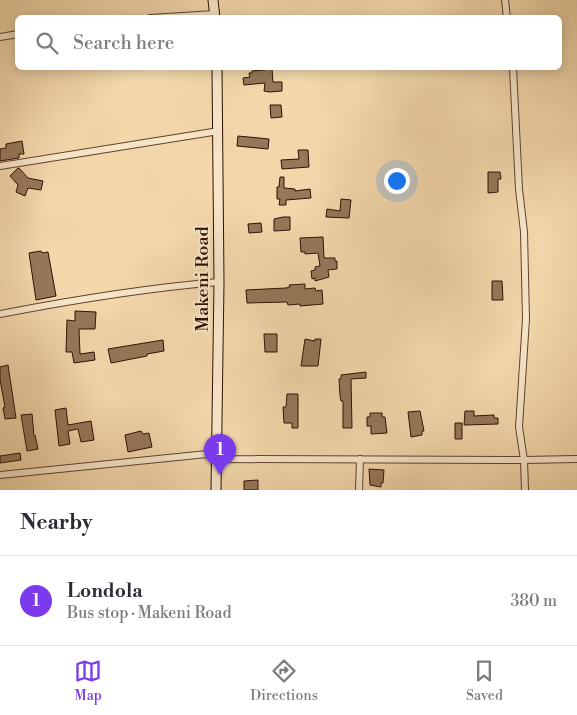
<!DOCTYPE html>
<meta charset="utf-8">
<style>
body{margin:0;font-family:"Libre Bodoni",serif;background:#f7f7f7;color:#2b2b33}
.you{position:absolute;left:396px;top:180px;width:18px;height:18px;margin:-12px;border:4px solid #fff;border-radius:50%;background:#1a73e8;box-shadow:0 0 0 8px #1a73e833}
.badge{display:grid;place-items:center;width:32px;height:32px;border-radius:50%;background:#7c3aed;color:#fff;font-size:16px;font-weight:700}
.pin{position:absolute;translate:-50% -41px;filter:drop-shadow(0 1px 2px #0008)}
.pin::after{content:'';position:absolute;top:26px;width:18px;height:15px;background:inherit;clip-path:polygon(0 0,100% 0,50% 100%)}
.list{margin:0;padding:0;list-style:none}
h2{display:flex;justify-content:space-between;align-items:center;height:65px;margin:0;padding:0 20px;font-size:21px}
h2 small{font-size:16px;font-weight:400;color:#7c7c81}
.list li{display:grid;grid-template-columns:32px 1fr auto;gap:15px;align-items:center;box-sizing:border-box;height:90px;padding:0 20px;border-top:1px solid #e1e1e2}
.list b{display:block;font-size:19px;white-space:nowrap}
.list p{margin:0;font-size:16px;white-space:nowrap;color:#7c7c81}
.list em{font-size:16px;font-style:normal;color:#7c7c81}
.icon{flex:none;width:28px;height:28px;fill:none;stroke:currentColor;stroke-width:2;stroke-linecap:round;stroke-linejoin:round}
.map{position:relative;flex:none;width:577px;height:490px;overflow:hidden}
.search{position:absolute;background:#fff;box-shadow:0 2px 12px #0003;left:15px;right:15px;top:15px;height:55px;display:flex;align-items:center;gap:12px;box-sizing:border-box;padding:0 18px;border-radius:8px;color:#7c7c81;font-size:19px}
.sheet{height:155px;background:#fff}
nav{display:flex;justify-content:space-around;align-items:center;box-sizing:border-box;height:70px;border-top:1px solid #e1e1e2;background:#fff;font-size:14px;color:#7c7c81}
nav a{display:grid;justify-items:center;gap:2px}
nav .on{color:#7c3aed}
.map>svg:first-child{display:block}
.building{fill:#957759;stroke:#301001}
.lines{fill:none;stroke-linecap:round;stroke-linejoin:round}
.minor-casing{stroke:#60422c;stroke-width:8}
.secondary-casing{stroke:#301001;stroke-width:11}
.minor{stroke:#f7e5c8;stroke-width:6}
.secondary{stroke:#f7e5c8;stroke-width:9}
.labels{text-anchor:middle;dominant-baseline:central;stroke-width:4;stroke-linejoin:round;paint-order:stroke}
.street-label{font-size:18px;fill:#301001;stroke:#f7e5c8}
</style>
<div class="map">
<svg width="577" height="490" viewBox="0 0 577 490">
<rect width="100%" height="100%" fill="#f2d7ab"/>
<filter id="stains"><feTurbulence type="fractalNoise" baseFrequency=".004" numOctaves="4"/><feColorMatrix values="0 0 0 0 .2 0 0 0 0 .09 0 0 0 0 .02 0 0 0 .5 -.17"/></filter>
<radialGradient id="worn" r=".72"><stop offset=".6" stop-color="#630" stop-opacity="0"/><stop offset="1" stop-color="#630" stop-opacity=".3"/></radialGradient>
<path class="building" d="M272,69L273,82H282V91L269,92L264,91L265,83L244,85L243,78L250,77L249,73H252V71Z
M270,105H281L282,117L271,118Z
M238,136L269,139L268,149L237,146Z
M22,141L24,154H19V158L0,161V149L6,148V144Z
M298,150H308L309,167L282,169L281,160L299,159Z
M18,168H19L28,178L43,181L41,190L28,188L25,196L16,192L18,185L10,176Z
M488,172H500L501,179H498V192L488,193Z
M280,177H284V188L295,189V191L310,189L311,198L286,200V205H279L280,199H277V187H279Z
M341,199L351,200L349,218L326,217L327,209L340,211Z
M283,217H290V230L274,231V219Z
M261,223L262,232L249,233L248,224Z
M323,237L324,258H335V261H337V269L328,270L329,277L315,281V278L312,279L311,271L315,270V267L320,266L318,253L305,254V252H301L300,238Z
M41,251L42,253L48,252L56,296L36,300L29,253Z
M492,281H502L503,300H492Z
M305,284V289L315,288L316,291L322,290L323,304L300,306V304L288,305L287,302L247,303L246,290L286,288L290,287L289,285Z
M75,311L96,312L95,329H79L80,354L94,352L95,360L74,363L72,352H66L67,320L75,321Z
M264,334H277V352H265Z
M305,339L315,341V339H321L318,366H301Z
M163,340L164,351L147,354V356L111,363L108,349Z
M8,365L16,418L5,419L3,408L5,407L0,380V367Z
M366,372V378L351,379L352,428H343V401H341L340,395L339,379H341V375Z
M287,394H298V428H292V423H284L283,407H286Z
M66,408L68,425L91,421L94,440L81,442L78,429L68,431L70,444L59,446L55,410Z
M420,411L424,431H422V435L411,437L408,412Z
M465,411H474V416L494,415V418H498V424L464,425Z
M370,413H382V417H385L387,433L371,434V426H367V417H370Z
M32,414L34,436L35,435L38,449L27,451L21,415Z
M455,423H462V439H455Z
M141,431L143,434L149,433L152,447L128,452L125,435Z
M20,453L21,460L0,463V456Z
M369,469L384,470L383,483H381V487L370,485Z
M258,480V490H244V481Z"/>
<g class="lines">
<defs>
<path id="minor" d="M505,0L507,18
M150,18L215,14
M0,37L18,34
M513,68L519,189L524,232L526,319L519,427L524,460L525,490
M0,166L219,131
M0,314C73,300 145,288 219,282
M217,459L524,460L577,459
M0,475L217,453
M359,490L360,459"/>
<path id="secondary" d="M213,0L215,18
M216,490L219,282L217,68"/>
</defs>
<use href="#minor" class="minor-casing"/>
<use href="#secondary" class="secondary-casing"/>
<use href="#minor" class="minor"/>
<use href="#secondary" class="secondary"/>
</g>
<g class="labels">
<g class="street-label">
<text transform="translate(202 279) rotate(-90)">Makeni Road</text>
</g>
</g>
<rect width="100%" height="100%" filter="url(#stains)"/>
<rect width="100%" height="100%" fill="url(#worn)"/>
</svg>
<div class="you"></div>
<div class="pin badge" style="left:220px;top:475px">1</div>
<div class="search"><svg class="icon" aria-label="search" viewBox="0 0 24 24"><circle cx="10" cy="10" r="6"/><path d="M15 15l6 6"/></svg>Search here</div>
</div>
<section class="sheet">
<h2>Nearby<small></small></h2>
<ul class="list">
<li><span class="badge">1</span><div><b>Londola</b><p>Bus stop · Makeni Road</p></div><em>380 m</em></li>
</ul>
</section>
<nav>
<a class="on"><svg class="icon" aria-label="map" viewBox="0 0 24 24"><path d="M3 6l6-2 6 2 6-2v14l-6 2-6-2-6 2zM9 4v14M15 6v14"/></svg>Map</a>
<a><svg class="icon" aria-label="directions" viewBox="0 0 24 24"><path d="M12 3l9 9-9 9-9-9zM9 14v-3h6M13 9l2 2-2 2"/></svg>Directions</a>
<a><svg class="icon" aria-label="saved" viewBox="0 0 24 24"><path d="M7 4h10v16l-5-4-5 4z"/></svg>Saved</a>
</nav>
